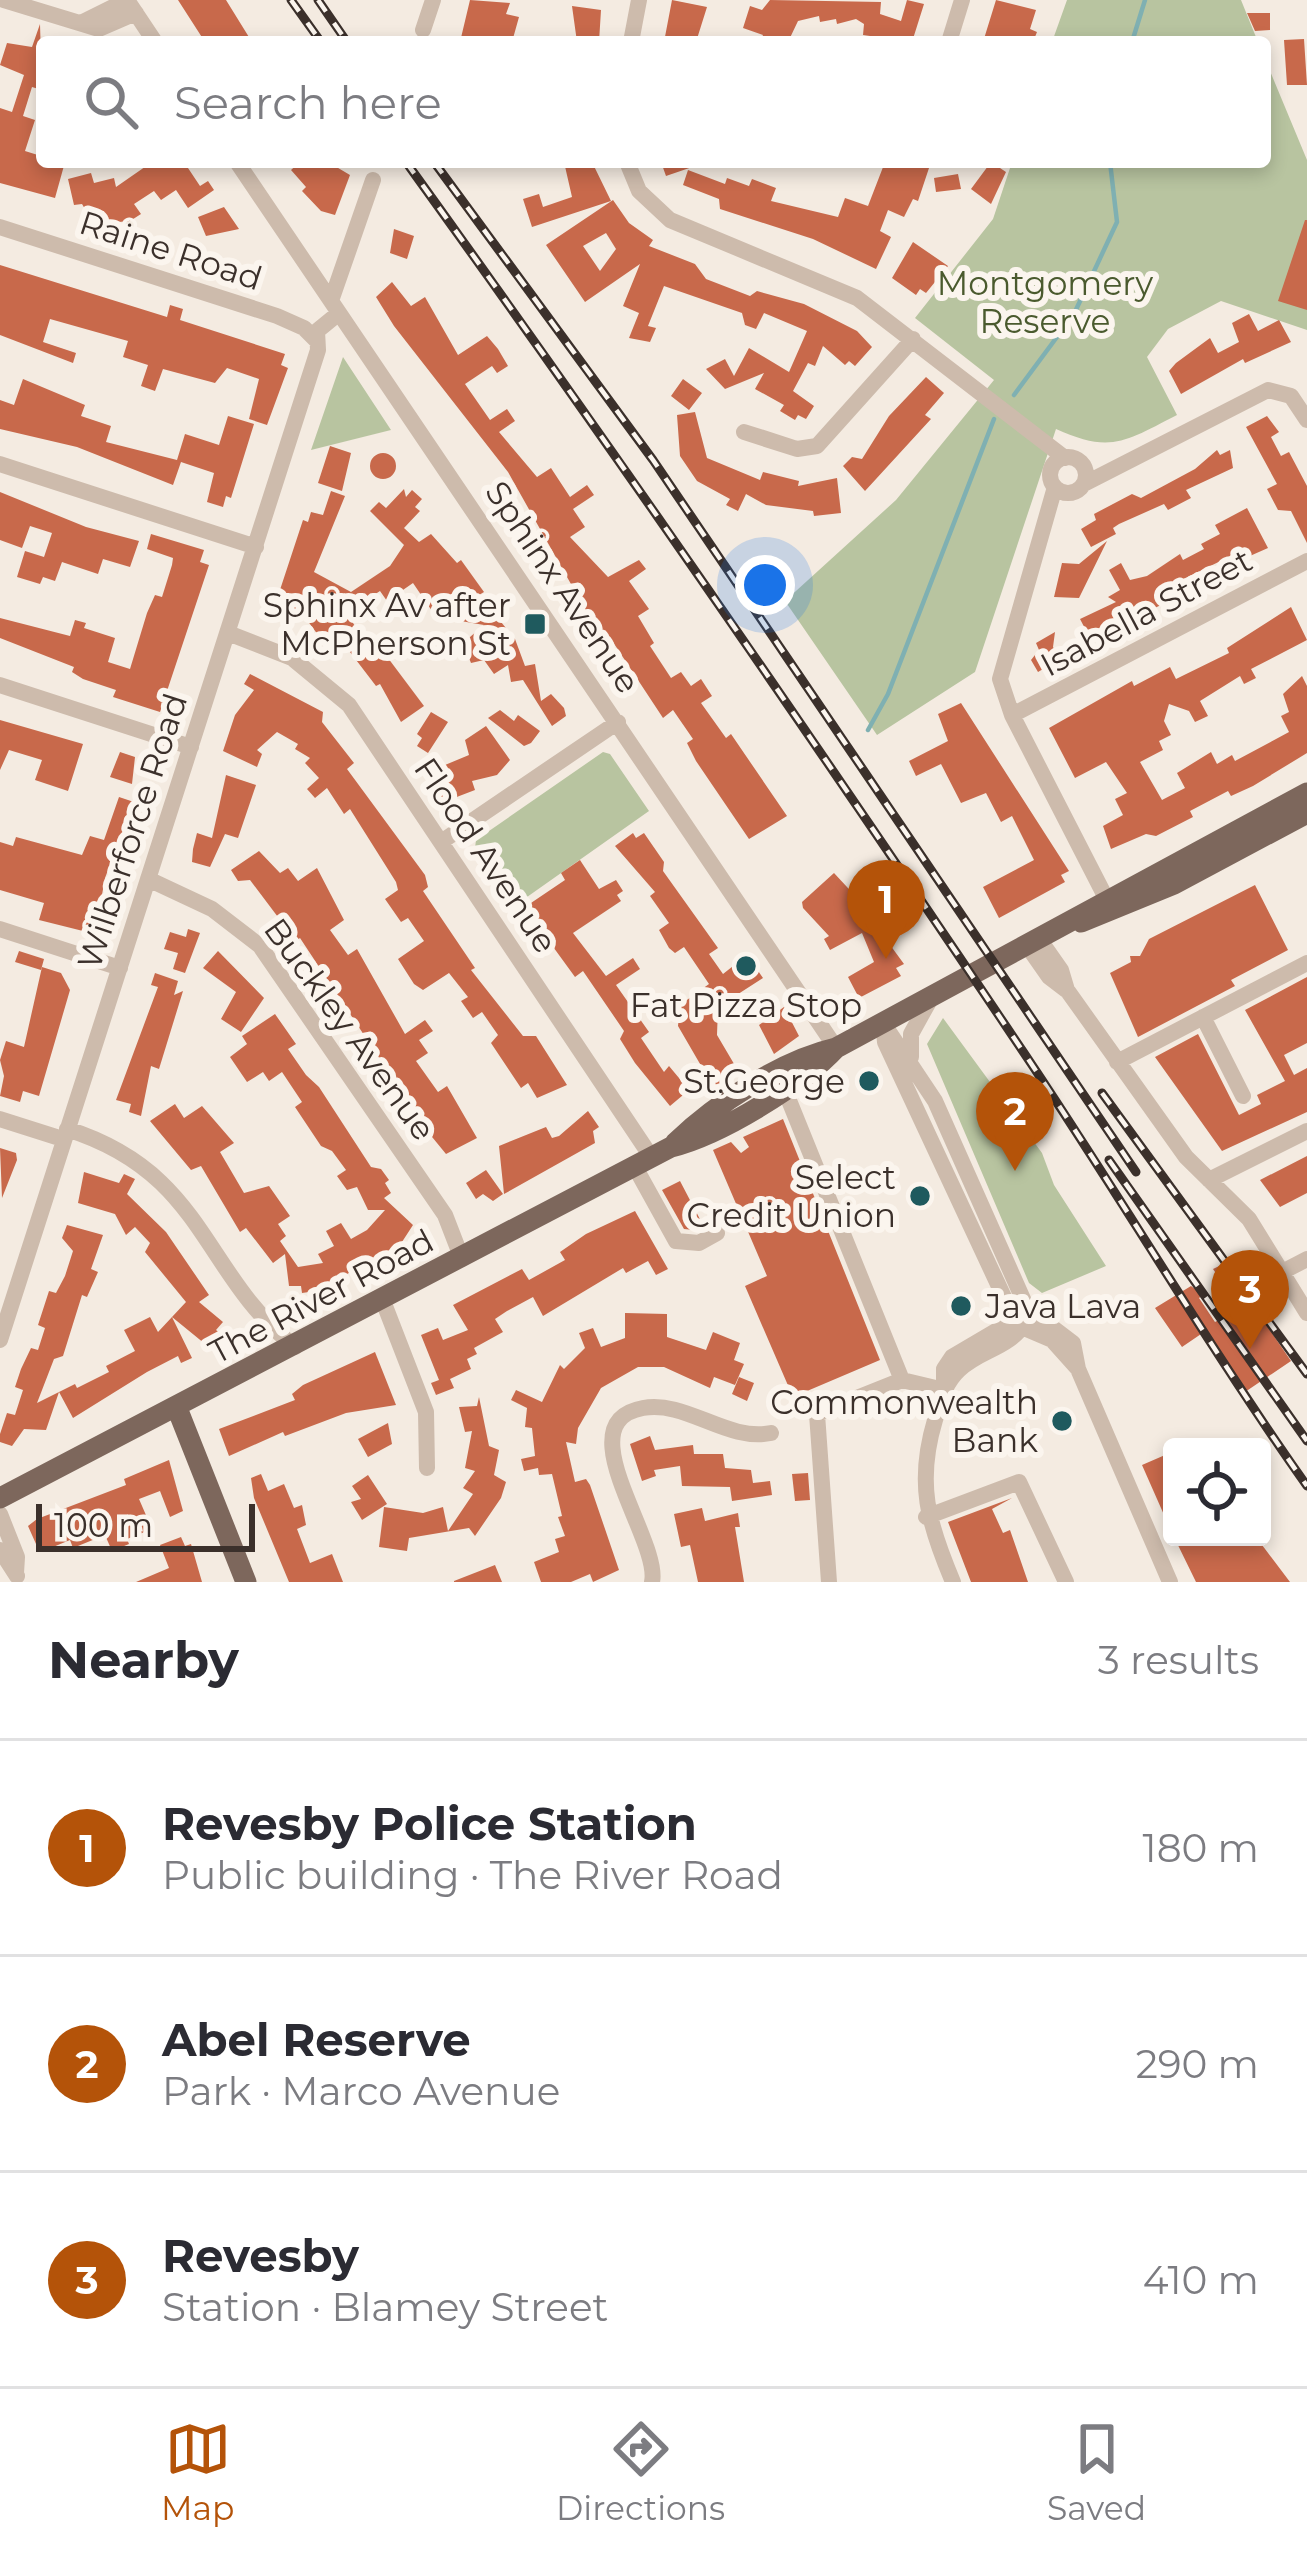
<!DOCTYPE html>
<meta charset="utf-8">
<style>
body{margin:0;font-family:Montserrat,sans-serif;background:#f2f2f3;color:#2b2b33}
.controls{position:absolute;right:36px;bottom:36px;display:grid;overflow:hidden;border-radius:12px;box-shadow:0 6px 18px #0003}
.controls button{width:108px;height:108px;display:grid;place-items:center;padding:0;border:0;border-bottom:3px solid #e1e1e2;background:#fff;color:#2b2b33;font:60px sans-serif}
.scale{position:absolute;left:36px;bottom:30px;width:219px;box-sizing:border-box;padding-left:12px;border:6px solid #3b302b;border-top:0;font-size:33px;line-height:42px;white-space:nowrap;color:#3b302b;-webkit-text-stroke:9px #fbf5ee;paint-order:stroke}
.you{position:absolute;left:765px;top:585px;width:42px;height:42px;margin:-30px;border:9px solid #fff;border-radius:50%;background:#1a73e8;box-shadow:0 0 0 18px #1a73e833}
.badge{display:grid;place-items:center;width:78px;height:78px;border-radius:50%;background:#b45309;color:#fff;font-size:39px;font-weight:700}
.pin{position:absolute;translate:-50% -99px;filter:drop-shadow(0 3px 6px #0008)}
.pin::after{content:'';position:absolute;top:63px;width:42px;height:36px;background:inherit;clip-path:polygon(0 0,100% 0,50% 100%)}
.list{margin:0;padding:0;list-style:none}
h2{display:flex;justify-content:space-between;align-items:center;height:156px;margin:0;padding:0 48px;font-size:51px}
h2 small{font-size:39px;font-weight:400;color:#7c7c81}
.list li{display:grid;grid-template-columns:78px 1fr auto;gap:36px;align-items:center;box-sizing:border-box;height:216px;padding:0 48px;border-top:3px solid #e1e1e2}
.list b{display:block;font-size:45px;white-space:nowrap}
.list p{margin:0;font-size:39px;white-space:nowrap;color:#7c7c81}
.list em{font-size:39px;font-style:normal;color:#7c7c81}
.icon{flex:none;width:66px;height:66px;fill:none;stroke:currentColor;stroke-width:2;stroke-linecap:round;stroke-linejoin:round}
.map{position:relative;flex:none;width:1307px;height:1582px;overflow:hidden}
.search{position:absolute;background:#fff;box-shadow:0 6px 18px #0003;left:36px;right:36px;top:36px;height:132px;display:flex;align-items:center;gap:30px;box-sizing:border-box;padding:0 42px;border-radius:12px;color:#7c7c81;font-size:45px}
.sheet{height:804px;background:#fff}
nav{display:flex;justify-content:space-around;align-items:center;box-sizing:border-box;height:168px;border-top:3px solid #e1e1e2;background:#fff;font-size:33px;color:#7c7c81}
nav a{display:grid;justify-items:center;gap:6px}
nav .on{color:#b45309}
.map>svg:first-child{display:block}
.green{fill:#b8c4a0}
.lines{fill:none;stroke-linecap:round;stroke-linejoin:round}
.stream{stroke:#7fb0b2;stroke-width:4.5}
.building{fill:#c8694b;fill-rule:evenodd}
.minor{stroke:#cdbbac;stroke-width:16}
.major{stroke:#7d675c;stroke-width:21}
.rail-casing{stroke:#3b302b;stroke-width:9}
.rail{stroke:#fbf5ee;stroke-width:4.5;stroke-dasharray:14;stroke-linecap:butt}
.poi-dot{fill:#1f5a5e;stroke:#fbf5ee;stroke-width:4.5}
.labels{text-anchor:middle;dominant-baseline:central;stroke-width:12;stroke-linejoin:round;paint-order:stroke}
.street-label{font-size:33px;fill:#3b302b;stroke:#fbf5ee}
.park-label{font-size:33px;fill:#4a5a2e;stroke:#fbf5ee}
.poi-label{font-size:33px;fill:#3b302b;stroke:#fbf5ee;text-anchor:end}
</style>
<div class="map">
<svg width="1307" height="1582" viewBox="0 0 1307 1582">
<rect width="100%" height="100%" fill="#f4ebe1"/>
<path class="green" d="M1067,0H1241L1258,42H1052Z
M1265,59L1307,160V330L1221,301L1168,329L1147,357L1177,415C1126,441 1111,454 1056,429L975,672L877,735L785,601L896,500L994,380L915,318L993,219L1012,162H1265Z
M343,357L391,430L311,450Z
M603,752L610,754L649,811L510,909L474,856L476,840Z
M943,1018L1042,1153L1054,1185L1106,1266L1042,1293L1029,1283L927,1044Z"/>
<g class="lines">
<path class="stream" d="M1132,42L1145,0
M1014,395L1074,314L1117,222L1110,162
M868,730L888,694L994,419"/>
</g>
<path class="building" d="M178,0H226L252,42H205Z
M470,0L510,3L506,14L519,17L512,42H460Z
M672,0L707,7L696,42H664Z
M770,0L881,2L880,14L901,21L907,0L924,4L912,42L863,35L864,24L856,19L837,24L836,19L820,22L819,16L798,21L788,42H760L763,35L743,28L750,6L762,10Z
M996,0L1036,10L1030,29L1037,32L1033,42H983Z
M572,6L601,10L599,42H577Z
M1247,13H1270V30L1255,31Z
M40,24L42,90L32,87L23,116L35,120L25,151L41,156L39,162H65L55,198L0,183V108L12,112L24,75L0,65L7,43L32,47Z
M1304,39L1307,85H1287L1284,40Z
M152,162H184L200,186L208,181L214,190L188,208L176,190L161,200L154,191L134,204L141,214L130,221L107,223L104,211L88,214L82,204L74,205L68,179L91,173L94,183L114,178L116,187Z
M300,162H328L350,175L335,215L321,211L302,191L306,187L291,170Z
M564,162H592L611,201L532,227L523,199L539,194L543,207L572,197Z
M661,162H701V164L666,176Z
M885,162L930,165L918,201L913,199L904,217L888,210L880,231L891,237L876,269L813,239L720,209L719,199L683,185L688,170L725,184L727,178L749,186L752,179L776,188L771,201L838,217L845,198L868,206Z
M991,162L1006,172L991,204L971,189Z
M958,174L961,189L936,192L934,178Z
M613,200L629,223L653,240L649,246L695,264L706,279L750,296L757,291L804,304L857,331L872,347L855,366L849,361L845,365L823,346L815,366L808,363L793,391L814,406L806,419L798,415L795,420L780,411L784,405L755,389L764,373L725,389L706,369L725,359L734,376L749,348L789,372L807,331L764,313L756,329L745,325L742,313L664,286L648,326L656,328L650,342L629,338L639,313L623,306L640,264L585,302L546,245ZM606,233L616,249L600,271L583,246Z
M224,207L239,229L206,236L198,217Z
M1305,220H1307V310L1278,301Z
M394,229L414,236L407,259L390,253Z
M913,242L948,266L926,293L920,289L916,295L892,278Z
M0,265L167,317L170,305L183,309L180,320L285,354L281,365L288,368L267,425L249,419L259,379L227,368L215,383L163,369L155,391L141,386L148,365L123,357L128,341L50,319L43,342L76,353L73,363L0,335Z
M392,282L411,306L425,297L458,355L487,336L498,349L508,366L497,373L492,366L465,384L490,420L507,409L515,421L499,432L537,477L551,468L570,497L587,485L594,495L573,509L585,527L570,537L608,577L639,560L646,569L629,581L649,609L638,616L654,643L650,646L671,678L681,672L691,686L701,679L712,696L701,703L726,738L731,734L787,816L749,839L696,761L687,743L693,739L673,710L663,718L609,636L603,641L508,472L394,326L376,297Z
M1249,314L1258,331L1279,320L1291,342L1245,363L1243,359L1181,394L1169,371L1176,363L1210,338L1218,353L1239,342L1232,323Z
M926,377L944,393L925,415L931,419L865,491L843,466L852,457L862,459L889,416Z
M23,379L85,405L81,416L111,426L106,442L177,460L185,434L219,445L228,416L254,424L231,498L226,496L223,507L207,502L214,473L181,462L173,485L77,447L0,429V400L14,405Z
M683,379L702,393L689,410L671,396Z
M695,412L707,458L760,480L763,472L799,481L798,486L837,478L841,513L814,516L813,511L766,505L746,494L738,511L726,505L730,499L697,481L680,456L677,415Z
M1267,416L1279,432L1271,437L1281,456L1289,452L1307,486V543L1291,511L1278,510L1267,489L1277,484L1246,427Z
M330,446L351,453L342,491L318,483Z
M1217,450L1220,455L1230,450L1233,468L1186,490L1191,498L1168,510L1164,504L1119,524L1113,528L1116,534L1091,547L1081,529L1096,520L1094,514L1132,494L1141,498L1195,469Z
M370 466a13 13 0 1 1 26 0a13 13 0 1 1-26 0Z
M404,489L406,497L412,490L422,499L415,507L420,511L404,528L419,542L431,534L457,563L461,560L484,592L479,595L515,639L525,666L535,664L541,701L551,694L564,708L566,716L552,726L523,680L511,682L508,665L494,674L484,660L471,663L463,643L484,625L455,620L444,603L432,611L413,583L387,601L380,591L354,608L360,617L353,623L374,655L382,650L424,706L401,722L380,684L376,686L337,635L324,643L307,620L283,611L285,606L276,602L303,520L308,522L311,512L323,515L331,491L345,496L314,572L351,592L390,566L404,545L370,511L379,502L386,508Z
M0,492L86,527L139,541L130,567L103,559L98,574L62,562L55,581L43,577L40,584L17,577L25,551L44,557L52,533L30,526L22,548L0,540Z
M1247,508L1268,548L1234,563L1231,556L1175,583L1177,587L1157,598L1161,605L1134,618L1131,613L1091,640L1080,619L1116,602L1108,597L1120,590L1109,570L1121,563L1130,580L1147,576L1180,554L1183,560L1204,549L1201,544L1220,534L1215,525Z
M151,534L204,550L200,562L209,565L160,712L113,697L116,690L83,679L72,672L74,667L0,638V618L70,636L75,620L86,623L84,628L115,638L108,662L130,669L147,613L155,595L162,597L172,565L173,558L147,549Z
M1107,541L1079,598L1054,597L1062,563L1079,564Z
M1291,607L1307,640L1251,669L1256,678L1244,684L1240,676L1200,701L1208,716L1195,722L1189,711L1169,704L1164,721L1171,735L1159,741L1163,750L1140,762L1162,800L1185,788L1177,773L1211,752L1217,764L1232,755L1235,761L1289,732L1281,716L1289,712L1283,694L1302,676L1307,686V753L1253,786L1231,796L1228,791L1190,811L1193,817L1156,836L1146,834L1111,849L1103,826L1123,815L1115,799L1127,793L1106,762L1075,778L1049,728L1132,681L1134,686L1170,667L1176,679L1229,653L1227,648Z
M1055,632L1053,647L1060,659L1038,672L1031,660L1039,650L1036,643Z
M250,674L323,712L322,722L354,763L347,769L425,875L428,887L423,891L475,968L471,970L523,1036H536L567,1085L537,1098L528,1083L521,1088L491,1043L498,1035L482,1012L473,1018L461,1001L468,997L449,973L423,990L414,984L398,959L424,941L408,918L401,922L385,899L398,890L396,882L350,809L344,814L327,788L315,798L307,789L319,778L305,763L310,758L295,749L298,744L277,732L257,750L262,754L257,767L223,751L235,715L254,690L244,684Z
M961,703L1069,871L1061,875L1065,882L999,918L983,887L1034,860L1012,816L1001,822L986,793L961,803L941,764L916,776L909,761L948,741L938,714Z
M500,710L514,721L518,715L540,731L531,743L524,746L488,718Z
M431,712L448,722L428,753L417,746L422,738L417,734Z
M0,720L83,744L68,791L35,780L42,760L9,750L0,770Z
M486,726L510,760L497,775L472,781L475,790L441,803L433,770L469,755L465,740Z
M120,752L135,757L132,784L110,777Z
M226,775L256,785L238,838L225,834L210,867L192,862L193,849L197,833L212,838Z
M119,797L134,802L105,878L95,934L39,920L44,903L0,890V842L13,846L16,837L82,855L90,836L104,840Z
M633,833L636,838L644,833L664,862L663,871L718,948L709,954L723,974L747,955L763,978L718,1007L717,1035L740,1074L714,1088L678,1026L680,1005L709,984L684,947L675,953L669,948L659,930L669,923L650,896L655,892L615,846Z
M259,851L280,873L288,868L298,881L317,868L344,920L330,930L348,955L357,949L405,1034L425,1020L433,1031L419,1040L428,1053L416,1061L438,1092L447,1086L477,1138L446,1154L428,1132L300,938L296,941L250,880L238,881L231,870Z
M580,860L599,889L616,880L623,891L617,895L621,901L573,933L606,976L633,958L640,969L616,985L649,1032L641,1038L664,1072L669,1066L689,1090L670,1106L635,1063L620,1039L624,1031L583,971L575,977L551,944L556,941L529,911L528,905L565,880L561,873Z
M834,873L860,901L853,908L864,928L874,923L904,964L896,968L901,976L859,998L848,977L874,962L862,933L830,950L824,939L829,936L803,908L802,902Z
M1255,885L1288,950L1231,980L1235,986L1138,1037L1110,973L1131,962L1130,956H1140L1149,939Z
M188,929L200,933L185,973L173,969L178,953L164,949L170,932L186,937Z
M19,951L44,959L41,970L15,962Z
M218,951L264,998L241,1032L221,1019L236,992L203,968Z
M42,967L61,973L70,990L39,1096L23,1091L20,1102L0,1096L4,1076L0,1060L6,1041L24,1047Z
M155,973L178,981L174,995L183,991L159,1069L151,1066L141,1116L129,1112L131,1104L116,1100L158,987L151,985Z
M1307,977V1043L1284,1055L1294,1075L1307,1068V1112L1222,1151L1155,1057L1198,1034L1239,1115L1261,1104L1257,1095L1285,1081L1245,1010Z
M784,1007L799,1036L774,1054L759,1025Z
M275,1014L296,1044L288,1049L306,1075L319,1087L371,1167L381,1169L389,1180L385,1183L391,1193L384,1198L413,1225L400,1245L316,1291L302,1293L301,1286H289L285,1254L273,1263L246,1228L240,1232L201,1166L191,1170L150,1121L175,1104L184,1118L202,1106L234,1143L220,1152L244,1193L269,1186L290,1216L278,1224L286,1236L280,1241L298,1267L323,1263L318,1254L334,1246L326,1231L341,1223L351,1239L367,1230L385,1210H368L357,1187L347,1190L337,1176L346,1170L332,1151L321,1146L295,1107L302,1102L282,1072L269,1081L263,1072L247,1082L230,1057L247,1044L242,1036Z
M588,1111L599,1127L593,1131L595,1143L504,1194L499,1146L546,1127L552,1138L559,1136Z
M783,1119L880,1360L793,1397L745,1286L767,1276L713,1150L731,1142L741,1153L749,1147L743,1137Z
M0,1148L16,1153L17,1160L2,1198Z
M1307,1156V1193L1280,1207L1260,1180Z
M486,1170L503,1194L493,1201L483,1194L476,1199L466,1183Z
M84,1172L119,1183L124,1174L135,1179L127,1194L166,1232L209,1295L199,1302L223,1322L216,1330L222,1335L210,1348L172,1317L186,1302L145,1252L150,1243L135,1227L126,1235L115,1214L78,1203Z
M680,1181L703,1225L694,1230L684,1229L662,1190Z
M635,1211L668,1269L656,1275L648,1261L626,1273L623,1268L543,1316L533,1297L507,1311L495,1319L503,1332L474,1348L477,1354L467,1359L471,1369L450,1379L454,1388L436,1395L431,1383L439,1380L421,1335L438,1328L443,1340L468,1330L453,1305L522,1269L529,1280L565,1260L560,1252L586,1234Z
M67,1225L103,1235L91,1269L98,1272L87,1297L82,1295L63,1356L54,1359L37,1403L75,1384L77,1388L109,1372L106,1366L135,1351L124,1330L150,1317L158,1332L172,1317L192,1358L181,1363L178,1356L147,1372L73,1418L59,1392L46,1430L24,1429L12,1446L0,1442V1434L7,1413L15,1415L23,1390L15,1387L21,1369L31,1348L38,1350L45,1328L38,1325L49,1291L56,1293L65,1276L73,1251L62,1238Z
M1250,1251L1265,1287L1248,1298L1291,1361L1245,1392L1204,1332L1182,1347L1155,1308L1191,1286L1203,1295L1199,1298L1215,1322L1228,1315L1239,1307L1213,1269Z
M625,1313L667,1314V1337L706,1350L713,1332L740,1343L734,1360L744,1364L735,1385L714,1377L710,1388L664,1367H638L601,1388L578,1428L576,1444L566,1442L575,1482L586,1479L590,1485L619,1570L593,1582L590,1574L571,1582H541L534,1562L559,1552L555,1539L565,1536L558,1517L562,1516L552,1474L539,1475L538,1468L524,1471L521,1459L535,1456L532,1428L525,1427L527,1408L511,1400L516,1390L542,1402L560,1365L564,1369L585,1348L579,1333L593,1328L601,1347L625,1338Z
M375,1352L396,1405L346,1413L285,1436L283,1432L229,1456L219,1429L295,1400L292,1394L303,1385Z
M739,1377L754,1383L747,1401L732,1394Z
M479,1397L489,1446L499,1450L494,1475L506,1482L501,1498L475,1536L469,1528L409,1538L407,1551L379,1547L384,1507L423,1513L443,1507L448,1531L473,1494L463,1488L475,1471L465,1468L472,1431L465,1432L459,1407L477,1406Z
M388,1423L392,1444L368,1457L358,1439Z
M650,1436L655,1450L693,1445L694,1454H723L725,1468L751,1470L753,1483L770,1481L772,1495L732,1501L730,1487L682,1486L680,1466L654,1470L656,1476L642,1481L630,1444Z
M1172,1452V1533L1142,1465Z
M169,1460L183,1511L170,1517L160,1491L139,1499L152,1529L127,1539L129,1544L112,1551L105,1535L73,1548L70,1540L41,1552L36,1544L28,1526L37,1519L126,1485L124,1479Z
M808,1473L810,1500L795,1501L792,1474Z
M261,1474L268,1491L284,1484L294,1508L302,1505L306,1525L297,1529L310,1563L332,1554L343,1582H289L254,1498L251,1478Z
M368,1475L387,1504L362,1520L351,1502L361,1499L352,1486Z
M1012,1498L992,1509L1003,1533L1010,1530L1028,1582H971L948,1522Z
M702,1508L705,1521L738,1513L740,1527H735L744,1582H698L690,1545L681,1547L674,1514Z
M181,1537L185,1546L191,1544L202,1582H136L169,1568L160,1545Z
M1174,1537H1256L1290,1582H1196Z
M495,1565L502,1582H454V1581Z"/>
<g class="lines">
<path class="minor" d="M4,0L99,29L136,13
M81,23L127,0L155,42
M423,30L433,0
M631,42L639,0
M949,42L962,0
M237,162L836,1048
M627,162L639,191L670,220L857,298L1065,458
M0,227L277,316L304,328L317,341
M331,301L373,180
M744,432L797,449L817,446L913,339
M1050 475a18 18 0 1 1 36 0a18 18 0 1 1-36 0Z
M0,464L256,547
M1084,484L1268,390L1291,396L1307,420
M1055,487L1000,679L1012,715L1106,898
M228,633L292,658L349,705L652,1158
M0,685L191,747
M1012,715L1307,561
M441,842L618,722
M148,879L212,909L260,946L445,1215L462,1259
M0,929L120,968
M1040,940L1061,970L1067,990L1186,1157L1249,1219L1307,1313
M1028,947L1049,977L1066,990
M1203,1017L1243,1096
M883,1023L935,1101L1027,1308L1073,1343L1078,1369L1170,1582
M883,1023L885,1042L1017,1325L1052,1340L1078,1369
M911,1057V1034L931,998
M1117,1062L1307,963
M784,1088L902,1380
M0,1119L63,1139
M67,1129C206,1173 201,1273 295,1347
M635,1167L676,1241L699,1243L717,1233
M1209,1180L1307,1131
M1284,1271L1307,1259
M383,1301L426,1412L427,1468
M0,1340L318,350L317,331L339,313
M944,1389V1369L952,1357L1023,1315
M0,1514L17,1557L16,1573
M926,1517L1019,1482L1066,1582
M0,1550L17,1576
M652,1582C661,1540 565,1422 643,1408C686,1400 727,1442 771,1433
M829,1582L817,1414L902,1380L944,1390
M953,1582C928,1523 916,1483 935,1420C941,1401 944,1384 959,1370C981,1349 1010,1349 1026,1321"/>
<path class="major" d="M1081,922L1174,884L1307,813
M675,1143C716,1104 780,1061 836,1048L1307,793
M177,1408L246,1582
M0,1498L671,1147C720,1135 802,1085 836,1048"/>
<defs>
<path id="rail" d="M291,0L321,42
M318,0L347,42
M406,162C616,453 820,749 1020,1047C1118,1192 1206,1343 1307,1486
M434,162L653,460L1136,1172
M1102,1093L1307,1374
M1109,1160L1307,1441"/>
</defs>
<use href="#rail" class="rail-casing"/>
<use href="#rail" class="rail"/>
</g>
<g class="poi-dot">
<rect x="523" y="612" width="24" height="24" rx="6"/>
<circle cx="746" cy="966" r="12"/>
<circle cx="869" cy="1081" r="12"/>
<circle cx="920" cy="1196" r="12"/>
<circle cx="961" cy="1306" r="12"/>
<circle cx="1062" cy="1421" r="12"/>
</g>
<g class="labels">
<g class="street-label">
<text transform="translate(171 250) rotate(18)">Raine Road</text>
<text transform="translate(563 587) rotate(56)">Sphinx Avenue</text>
<text transform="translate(1146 612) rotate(-28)">Isabella Street</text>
<text transform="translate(132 831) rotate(-72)">Wilberforce Road</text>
<text transform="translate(486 855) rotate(56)">Flood Avenue</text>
<text transform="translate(350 1029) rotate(54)">Buckley Avenue</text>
<text transform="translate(321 1296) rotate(-28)">The River Road</text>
</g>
<g class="park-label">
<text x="1045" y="283">Montgomery<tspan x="1045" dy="38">Reserve</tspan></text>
</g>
<g class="poi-label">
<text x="511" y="605">Sphinx Av after<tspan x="511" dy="38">McPherson St</tspan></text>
<text x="746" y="1005" text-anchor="middle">Fat Pizza Stop</text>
<text x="845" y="1081">St.George</text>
<text x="896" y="1177">Select<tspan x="896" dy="38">Credit Union</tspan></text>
<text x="985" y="1306" text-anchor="start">Java Lava</text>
<text x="1038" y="1402">Commonwealth<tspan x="1038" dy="38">Bank</tspan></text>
</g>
</g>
</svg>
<div class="controls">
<button><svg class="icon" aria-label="locate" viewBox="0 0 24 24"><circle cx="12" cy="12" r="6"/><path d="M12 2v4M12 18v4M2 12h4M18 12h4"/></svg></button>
</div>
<div class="scale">100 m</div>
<div class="you"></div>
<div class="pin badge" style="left:886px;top:959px">1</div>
<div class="pin badge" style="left:1015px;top:1171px">2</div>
<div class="pin badge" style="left:1250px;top:1349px">3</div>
<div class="search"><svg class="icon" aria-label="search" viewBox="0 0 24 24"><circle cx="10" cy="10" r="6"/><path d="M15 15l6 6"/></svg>Search here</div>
</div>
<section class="sheet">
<h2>Nearby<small>3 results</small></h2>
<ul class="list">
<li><span class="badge">1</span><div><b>Revesby Police Station</b><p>Public building · The River Road</p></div><em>180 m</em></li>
<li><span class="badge">2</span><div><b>Abel Reserve</b><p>Park · Marco Avenue</p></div><em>290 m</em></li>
<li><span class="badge">3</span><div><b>Revesby</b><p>Station · Blamey Street</p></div><em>410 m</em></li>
</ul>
</section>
<nav>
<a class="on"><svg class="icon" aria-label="map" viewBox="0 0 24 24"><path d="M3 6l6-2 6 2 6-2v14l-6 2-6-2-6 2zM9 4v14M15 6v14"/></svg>Map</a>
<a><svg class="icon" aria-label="directions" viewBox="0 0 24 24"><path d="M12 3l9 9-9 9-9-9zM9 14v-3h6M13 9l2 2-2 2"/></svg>Directions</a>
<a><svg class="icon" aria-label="saved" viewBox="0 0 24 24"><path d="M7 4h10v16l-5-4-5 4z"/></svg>Saved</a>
</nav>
